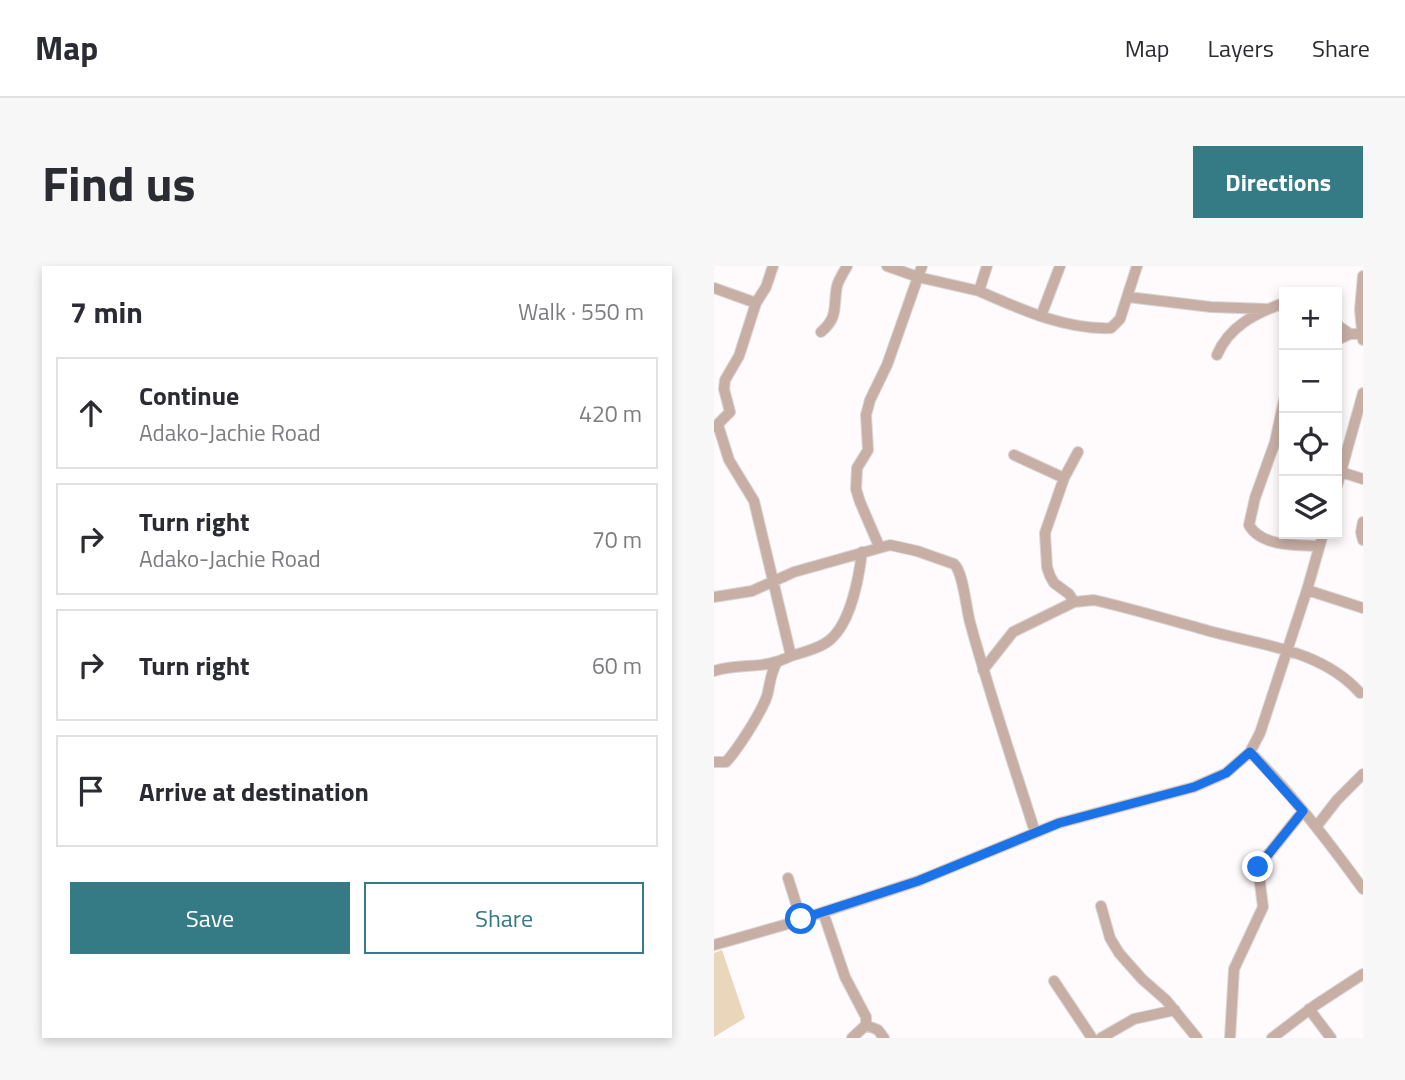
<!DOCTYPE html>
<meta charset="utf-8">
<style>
body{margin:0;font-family:"Titillium Web",sans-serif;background:#f7f7f7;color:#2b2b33}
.controls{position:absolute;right:21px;top:21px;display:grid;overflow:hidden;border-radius:0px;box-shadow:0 4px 10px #0003}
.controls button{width:63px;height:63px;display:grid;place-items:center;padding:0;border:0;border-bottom:2px solid #e1e1e2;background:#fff;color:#2b2b33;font:35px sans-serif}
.stop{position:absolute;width:21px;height:21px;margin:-16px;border:5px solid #1a73e8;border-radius:50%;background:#fff}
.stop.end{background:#1a73e8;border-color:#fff;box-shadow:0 2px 7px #0008}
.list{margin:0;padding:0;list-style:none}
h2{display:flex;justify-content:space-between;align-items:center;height:91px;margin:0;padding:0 28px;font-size:30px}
h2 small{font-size:23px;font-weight:400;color:#7c7c81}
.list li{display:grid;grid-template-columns:46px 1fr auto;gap:21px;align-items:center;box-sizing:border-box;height:112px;margin:0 14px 14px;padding:0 14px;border:2px solid #e1e1e2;border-radius:0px}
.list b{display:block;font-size:26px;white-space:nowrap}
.list p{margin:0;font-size:23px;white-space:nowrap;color:#7c7c81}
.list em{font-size:23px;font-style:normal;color:#7c7c81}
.actions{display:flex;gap:14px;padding:21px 28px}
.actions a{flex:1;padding:16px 0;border:2px solid #347b85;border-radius:0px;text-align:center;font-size:24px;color:#347b85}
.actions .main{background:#347b85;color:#fff}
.icon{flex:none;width:38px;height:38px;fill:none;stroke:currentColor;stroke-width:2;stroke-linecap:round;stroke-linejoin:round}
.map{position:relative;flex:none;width:649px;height:772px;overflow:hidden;border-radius:0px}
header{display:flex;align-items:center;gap:42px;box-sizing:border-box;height:98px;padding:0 35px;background:#fff;border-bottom:2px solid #e1e1e2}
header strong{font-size:33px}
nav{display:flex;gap:38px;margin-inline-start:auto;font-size:24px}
.intro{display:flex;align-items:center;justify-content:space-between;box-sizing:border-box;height:168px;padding:0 42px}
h1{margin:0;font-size:49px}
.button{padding:18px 32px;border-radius:0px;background:#347b85;color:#fff;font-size:24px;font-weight:700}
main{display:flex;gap:42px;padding:0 42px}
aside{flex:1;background:#fff;border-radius:0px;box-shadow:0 4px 10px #0003}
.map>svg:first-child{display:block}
.green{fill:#ead6bb}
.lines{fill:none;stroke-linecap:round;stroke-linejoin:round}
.minor-casing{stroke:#d9d4d5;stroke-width:12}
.minor{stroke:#c8afa6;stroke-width:10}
.route{stroke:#1a73e8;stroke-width:9}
</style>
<header>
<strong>Map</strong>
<nav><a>Map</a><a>Layers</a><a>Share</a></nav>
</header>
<div class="intro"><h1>Find us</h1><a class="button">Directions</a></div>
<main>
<aside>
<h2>7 min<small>Walk · 550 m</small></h2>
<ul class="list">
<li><svg class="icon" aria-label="ahead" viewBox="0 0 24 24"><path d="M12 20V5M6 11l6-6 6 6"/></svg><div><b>Continue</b><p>Adako-Jachie Road</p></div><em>420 m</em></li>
<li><svg class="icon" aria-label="right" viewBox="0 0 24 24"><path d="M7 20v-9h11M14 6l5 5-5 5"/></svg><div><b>Turn right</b><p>Adako-Jachie Road</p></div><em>70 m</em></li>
<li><svg class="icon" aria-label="right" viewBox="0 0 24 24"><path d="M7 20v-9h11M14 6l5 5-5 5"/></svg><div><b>Turn right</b></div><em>60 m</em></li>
<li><svg class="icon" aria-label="arrive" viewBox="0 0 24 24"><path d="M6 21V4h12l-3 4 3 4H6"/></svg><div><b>Arrive at destination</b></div></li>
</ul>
<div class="actions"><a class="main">Save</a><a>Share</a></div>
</aside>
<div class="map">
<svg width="649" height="772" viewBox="0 0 649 772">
<rect width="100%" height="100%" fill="#fffafb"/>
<path class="green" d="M8,684L31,752L0,771V687Z"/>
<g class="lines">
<defs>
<path id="minor" d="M173,0L204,11L208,0
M649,10L646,44L649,74
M0,22L42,37
M265,25C306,43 351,64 397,62L406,53L423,0
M414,31L497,41L554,43
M327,50L346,0
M623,59L636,68H648
M107,66C125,51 119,40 123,20C125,13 130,6 133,0
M623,74L636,68
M503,89C515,60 542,47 570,37
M570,134L561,176L541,232L535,259C547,281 584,279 605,280
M1,161L16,146L10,123L11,114L25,90L42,37L52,21L59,0
M300,189L350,212
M627,206L649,213
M623,220L649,127
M649,256L647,266L649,274
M165,280L146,236L142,223L143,202L154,184L152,149L156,134L173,99L204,11L265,25L273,0
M593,324L649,342
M0,331L38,325L80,306L176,279L203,285L240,298C250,307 252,345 257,360C276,429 299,497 321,566
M360,336L355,328L340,317L336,310L333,301L331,267L350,212L364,186
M77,390C90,386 107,382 117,373C137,355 145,311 148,286
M269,404L299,366L360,336L380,334C419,343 456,354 495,365C547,379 608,384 646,427
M0,405C29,396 47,405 77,390L40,235L15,194L4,159
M536,486L546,467L593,324L609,268
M0,496H12C24,483 47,447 53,430C56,419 56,409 62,398
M602,561L623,534L649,508
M74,612L87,653
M387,640L396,672L405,687L428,713L452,734L483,772
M109,646L131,711L152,751V759L138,772
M0,679L70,659L204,615L345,557L480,521L512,507L536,486C578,528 614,575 649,623
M340,715L378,772
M595,743L617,772
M152,759L164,764L170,772
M387,772L420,753L461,744
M516,772L520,703L549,641L544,601L589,545
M558,772L600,740L649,708"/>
</defs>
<use href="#minor" class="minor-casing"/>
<use href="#minor" class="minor"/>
</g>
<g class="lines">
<path class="route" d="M87,653L204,615L345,557L480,521L512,507L536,486L589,545L544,601"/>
</g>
</svg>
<div class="controls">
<button>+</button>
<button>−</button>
<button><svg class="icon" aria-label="locate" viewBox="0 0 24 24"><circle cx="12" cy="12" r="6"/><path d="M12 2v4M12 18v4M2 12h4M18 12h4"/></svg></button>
<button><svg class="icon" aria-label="layers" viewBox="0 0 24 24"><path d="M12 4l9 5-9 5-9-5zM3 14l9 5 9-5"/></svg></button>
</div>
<div class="stop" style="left:87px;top:653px"></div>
<div class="stop end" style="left:544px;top:601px"></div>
</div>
</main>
